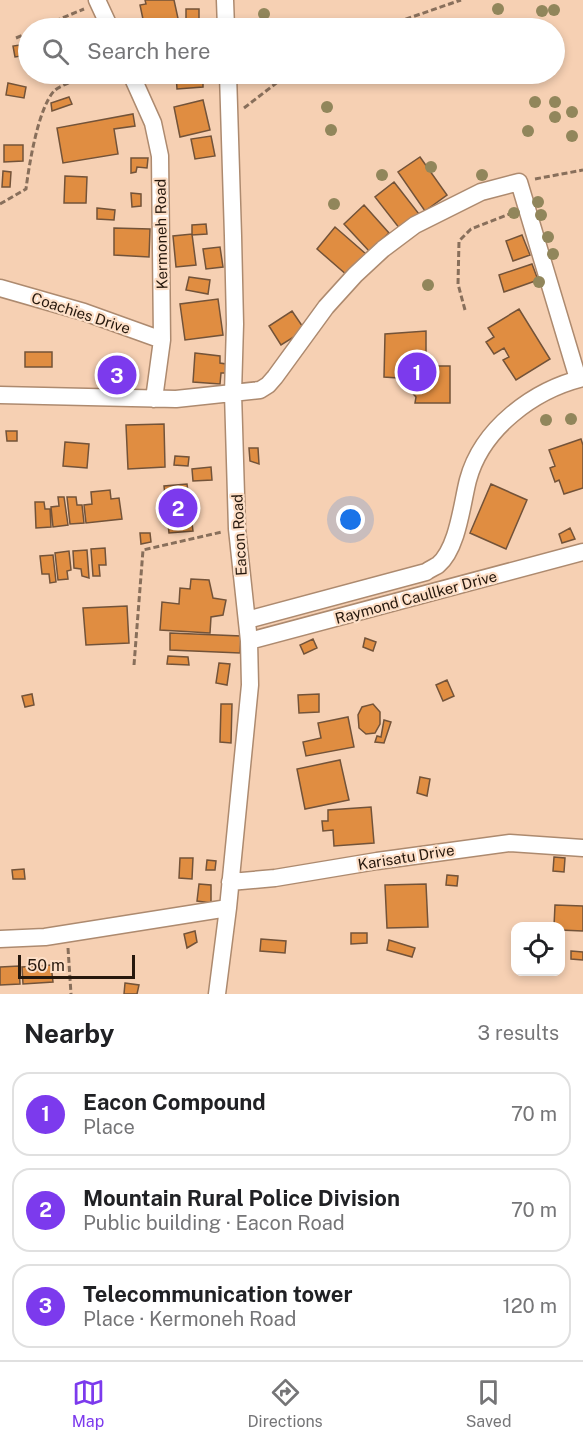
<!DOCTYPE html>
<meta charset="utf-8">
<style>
body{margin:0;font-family:"Public Sans",sans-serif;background:#f6f6f6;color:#202124}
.controls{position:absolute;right:18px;bottom:18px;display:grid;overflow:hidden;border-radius:12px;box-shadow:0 3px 9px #0003}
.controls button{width:54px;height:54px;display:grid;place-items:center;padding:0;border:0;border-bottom:2px solid #e0e0e0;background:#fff;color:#202124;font:30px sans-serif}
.scale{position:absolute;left:18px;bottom:15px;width:117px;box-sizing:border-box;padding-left:6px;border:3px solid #26180d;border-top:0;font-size:16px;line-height:21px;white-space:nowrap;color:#26180d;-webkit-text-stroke:4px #fddfc7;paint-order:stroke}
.you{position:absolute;left:351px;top:520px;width:21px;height:21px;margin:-15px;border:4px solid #fff;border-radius:50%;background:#1a73e8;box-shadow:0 0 0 9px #1a73e833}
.badge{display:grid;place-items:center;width:39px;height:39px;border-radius:50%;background:#7c3aed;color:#fff;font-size:20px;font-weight:700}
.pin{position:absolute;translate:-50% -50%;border:3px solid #fff;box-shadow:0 2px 6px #0006}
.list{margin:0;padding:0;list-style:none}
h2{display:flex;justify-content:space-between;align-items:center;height:78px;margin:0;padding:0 24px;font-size:26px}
h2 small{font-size:20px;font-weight:400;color:#757577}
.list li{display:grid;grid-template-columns:39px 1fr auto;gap:18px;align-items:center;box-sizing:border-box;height:84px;margin:0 12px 12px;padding:0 12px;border:2px solid #e0e0e0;border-radius:18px}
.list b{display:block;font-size:22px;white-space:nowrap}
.list p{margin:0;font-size:20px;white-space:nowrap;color:#757577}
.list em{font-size:20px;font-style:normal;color:#757577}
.icon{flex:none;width:33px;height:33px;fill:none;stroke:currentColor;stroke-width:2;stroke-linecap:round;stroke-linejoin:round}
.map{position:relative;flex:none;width:583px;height:994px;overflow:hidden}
.search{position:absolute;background:#fff;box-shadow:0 3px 9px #0003;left:18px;right:18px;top:18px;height:66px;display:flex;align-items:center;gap:15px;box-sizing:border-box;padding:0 21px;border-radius:33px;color:#757577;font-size:22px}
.sheet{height:366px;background:#fff}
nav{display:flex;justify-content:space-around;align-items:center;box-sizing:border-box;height:84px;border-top:2px solid #e0e0e0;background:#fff;font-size:16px;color:#757577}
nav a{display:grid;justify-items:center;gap:3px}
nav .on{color:#7c3aed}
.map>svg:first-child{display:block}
.building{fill:#e08d41;stroke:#735339;stroke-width:1.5}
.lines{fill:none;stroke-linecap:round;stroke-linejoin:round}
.minor-casing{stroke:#ad8a6f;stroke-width:19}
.path{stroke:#886f5b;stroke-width:3;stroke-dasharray:6 3;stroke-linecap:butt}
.minor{stroke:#fff;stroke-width:16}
.tree{fill:#91865b}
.labels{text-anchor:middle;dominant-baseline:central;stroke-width:4.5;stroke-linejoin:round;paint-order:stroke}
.street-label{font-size:15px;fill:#26180d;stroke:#fddfc7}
</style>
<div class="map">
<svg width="583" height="994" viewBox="0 0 583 994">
<rect width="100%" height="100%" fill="#f6d0b3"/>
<path class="building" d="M145,0H174L179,23L162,27L161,20L144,24L140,5L146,4Z
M186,9H199V21H186Z
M26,44L28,55L15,57L13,46Z
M176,74H203V87L177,89Z
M8,83L26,87L24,98L6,95Z
M69,97L72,104L52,111L51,103Z
M203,100L210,130L180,137L174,107Z
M133,114L135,126L114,129L118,154L63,163L57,128Z
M211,136L215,156L195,159L191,139Z
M4,145H23V161L4,162Z
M420,157L447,195L425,211L398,172Z
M131,158H148L147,168L137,167L136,172L131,173Z
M3,171L11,172L10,187H2Z
M65,176L87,177L86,203H64Z
M394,182L419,214L400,229L375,197Z
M131,193L141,194V206L132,207Z
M364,205L389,233L369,251L344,224Z
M97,208L115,210L114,220L97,219Z
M206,224L207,234L192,235V225Z
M335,227L366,254L348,276L317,249Z
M114,228L150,229L149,257L114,255Z
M192,234L196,265L176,267L173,236Z
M522,235L530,255L513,261L506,241Z
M220,247L223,267L206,269L203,249Z
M532,264L538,280L504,292L499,275Z
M189,277L210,280L208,294L186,290Z
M218,299L223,335L185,340L180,304Z
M519,309L550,359L516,380L503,360L509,357L504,348L494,354L486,342L494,337L488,328Z
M292,311L305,330L281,345L269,326Z
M426,331V366H450V403H415L416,397L398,378L384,377L385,334Z
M25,352H52V367H25Z
M195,353L220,356V363L226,364V373H221L220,384L193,382Z
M102,363L131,364L132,387H102Z
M164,424L165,467L128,469L126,425Z
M6,431H17V441H7Z
M581,439L583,445V488L564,494L559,480L555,482L550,468L555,466L549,450Z
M65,442L89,444L87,468L63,466Z
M249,448H258L259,464L250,461Z
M175,456L189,457L188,466L174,465Z
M211,467L212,480L193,481L192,469Z
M187,484L193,531L169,533L164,486Z
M491,484L527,500L506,549L470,533Z
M110,490L111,499L119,498L122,519L86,523L84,505L92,504L91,492Z
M58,497H64L68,525L53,527L51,507L59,506Z
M67,497H76L77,505H82L84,523L70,524Z
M35,502H44L45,509H50L51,527L36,528Z
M570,528L575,539L562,543L559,534Z
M140,533H150L151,542L141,544Z
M105,548L106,565H99L100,576H93L91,549Z
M87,550L89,578L82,576L81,569L74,568L73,551Z
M69,551L71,570L67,571L68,579L58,580L55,553Z
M53,555L56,582L50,583L49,574H42L40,556Z
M191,579L209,580L213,598L226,600L223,615L211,617L210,633L160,630L162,602L179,604L180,588L190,589Z
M127,606L129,643L86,645L83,608Z
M170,633L241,636L240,653L170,650Z
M365,638L376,642L373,651L363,647Z
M313,639L317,648L304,654L300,645Z
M168,656L188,657L189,665L167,664Z
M219,663L230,664L227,685L216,683Z
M447,680L454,696L443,701L436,685Z
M32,694L34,705L25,707L22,696Z
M319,694V712L299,713L298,695Z
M221,704H232L231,743L220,742Z
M373,704L380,712V724L375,733L366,734L359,728L358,715L362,707Z
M348,717L354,747L306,756L303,742L321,738L318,723Z
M384,720L391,722L384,743L375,742L377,736L381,737Z
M340,760L349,800L305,809L297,769Z
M420,777L430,779L427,796L417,793Z
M371,807L374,843L334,846L333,830L323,831L322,821H328V810Z
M554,857L565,858L564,872L553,871Z
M180,858H193L192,879L179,878Z
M207,860L216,861L215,870H206Z
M24,869L25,879H13L12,870Z
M447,875L458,876L457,886L446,885Z
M199,884L211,885V903L197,901Z
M426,884L428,927L387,928L385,885Z
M555,905L583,906V931L560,930V926H554Z
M195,931L197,942L187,948L184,934Z
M351,933H367V943L351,944Z
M261,939L286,941L285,953L260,951Z
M389,940L415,948L412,957L387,950Z
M571,951L583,952V960L571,959Z
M51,965L53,982L23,984L22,967Z
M19,966L20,984L0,985V967Z
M125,983L139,985L137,994H124Z"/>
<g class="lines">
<defs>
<path id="minor" d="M97,0L110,28
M225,0L226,28
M131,74L153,123L160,156L162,340L154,399
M0,288L84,312L162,340
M0,395L176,399L260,390L268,385L275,377L326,307L355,275L383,249L415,225L481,192L519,182L578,379
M247,620L426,572C430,569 435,567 438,565C458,548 462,503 468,480C482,428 534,390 583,378
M249,641L583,552
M230,882L275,878L377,861L510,843L583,848
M0,939L45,937L228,908
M217,994L228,908L250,685L249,641L237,529L233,393L235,324L233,236L228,74"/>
</defs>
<use href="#minor" class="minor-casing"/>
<path class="path" d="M38,28L84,9
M380,28L461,0
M16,38L28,33
M244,108L288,74
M535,179L583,170
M0,204L26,189C29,165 38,109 54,91C61,84 86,77 96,74
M465,310L458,284L459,241L471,229L512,213
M134,665L143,550L222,532
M68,948L71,994"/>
<use href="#minor" class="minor"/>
</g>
<g class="tree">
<circle cx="498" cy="9" r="6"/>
<circle cx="554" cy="10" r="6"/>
<circle cx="542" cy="11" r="6"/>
<circle cx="264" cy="14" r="6"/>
<circle cx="535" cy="102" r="6"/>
<circle cx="555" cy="102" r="6"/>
<circle cx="327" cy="107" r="6"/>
<circle cx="572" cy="112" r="6"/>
<circle cx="555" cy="117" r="6"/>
<circle cx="331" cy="130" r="6"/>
<circle cx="528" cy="131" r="6"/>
<circle cx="572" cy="136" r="6"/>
<circle cx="431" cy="167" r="6"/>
<circle cx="382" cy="175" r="6"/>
<circle cx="482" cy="175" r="6"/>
<circle cx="538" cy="202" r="6"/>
<circle cx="334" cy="204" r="6"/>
<circle cx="514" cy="213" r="6"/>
<circle cx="541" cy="215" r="6"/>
<circle cx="548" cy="237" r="6"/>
<circle cx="553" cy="254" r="6"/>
<circle cx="539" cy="282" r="6"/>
<circle cx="428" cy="285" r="6"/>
<circle cx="571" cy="419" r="6"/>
<circle cx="546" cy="420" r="6"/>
</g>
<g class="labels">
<g class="street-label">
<text transform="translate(161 234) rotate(-91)">Kermoneh Road</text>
<text transform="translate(81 313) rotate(18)">Coachies Drive</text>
<text transform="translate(239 535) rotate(-93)">Eacon Road</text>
<text transform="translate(416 597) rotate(-15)">Raymond Caullker Drive</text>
<text transform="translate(406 857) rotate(-9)">Karisatu Drive</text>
</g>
</g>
</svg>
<div class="controls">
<button><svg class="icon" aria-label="locate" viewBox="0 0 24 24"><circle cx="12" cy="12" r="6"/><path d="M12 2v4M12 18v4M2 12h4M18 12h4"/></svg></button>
</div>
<div class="scale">50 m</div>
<div class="you"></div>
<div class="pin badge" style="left:417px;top:372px">1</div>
<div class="pin badge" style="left:178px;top:508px">2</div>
<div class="pin badge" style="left:117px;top:375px">3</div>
<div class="search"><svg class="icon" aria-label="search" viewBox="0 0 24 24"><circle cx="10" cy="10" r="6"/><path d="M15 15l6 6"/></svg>Search here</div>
</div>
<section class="sheet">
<h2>Nearby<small>3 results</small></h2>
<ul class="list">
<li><span class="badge">1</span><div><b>Eacon Compound</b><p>Place</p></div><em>70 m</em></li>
<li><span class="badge">2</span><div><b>Mountain Rural Police Division</b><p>Public building · Eacon Road</p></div><em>70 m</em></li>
<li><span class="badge">3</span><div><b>Telecommunication tower</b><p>Place · Kermoneh Road</p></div><em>120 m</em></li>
</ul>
</section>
<nav>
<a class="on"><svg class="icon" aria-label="map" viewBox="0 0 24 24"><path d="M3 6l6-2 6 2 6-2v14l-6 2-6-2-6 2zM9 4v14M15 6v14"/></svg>Map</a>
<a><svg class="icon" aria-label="directions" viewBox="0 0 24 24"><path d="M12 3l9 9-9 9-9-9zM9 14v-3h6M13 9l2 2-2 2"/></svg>Directions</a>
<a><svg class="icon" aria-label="saved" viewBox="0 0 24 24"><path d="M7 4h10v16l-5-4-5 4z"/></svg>Saved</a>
</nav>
